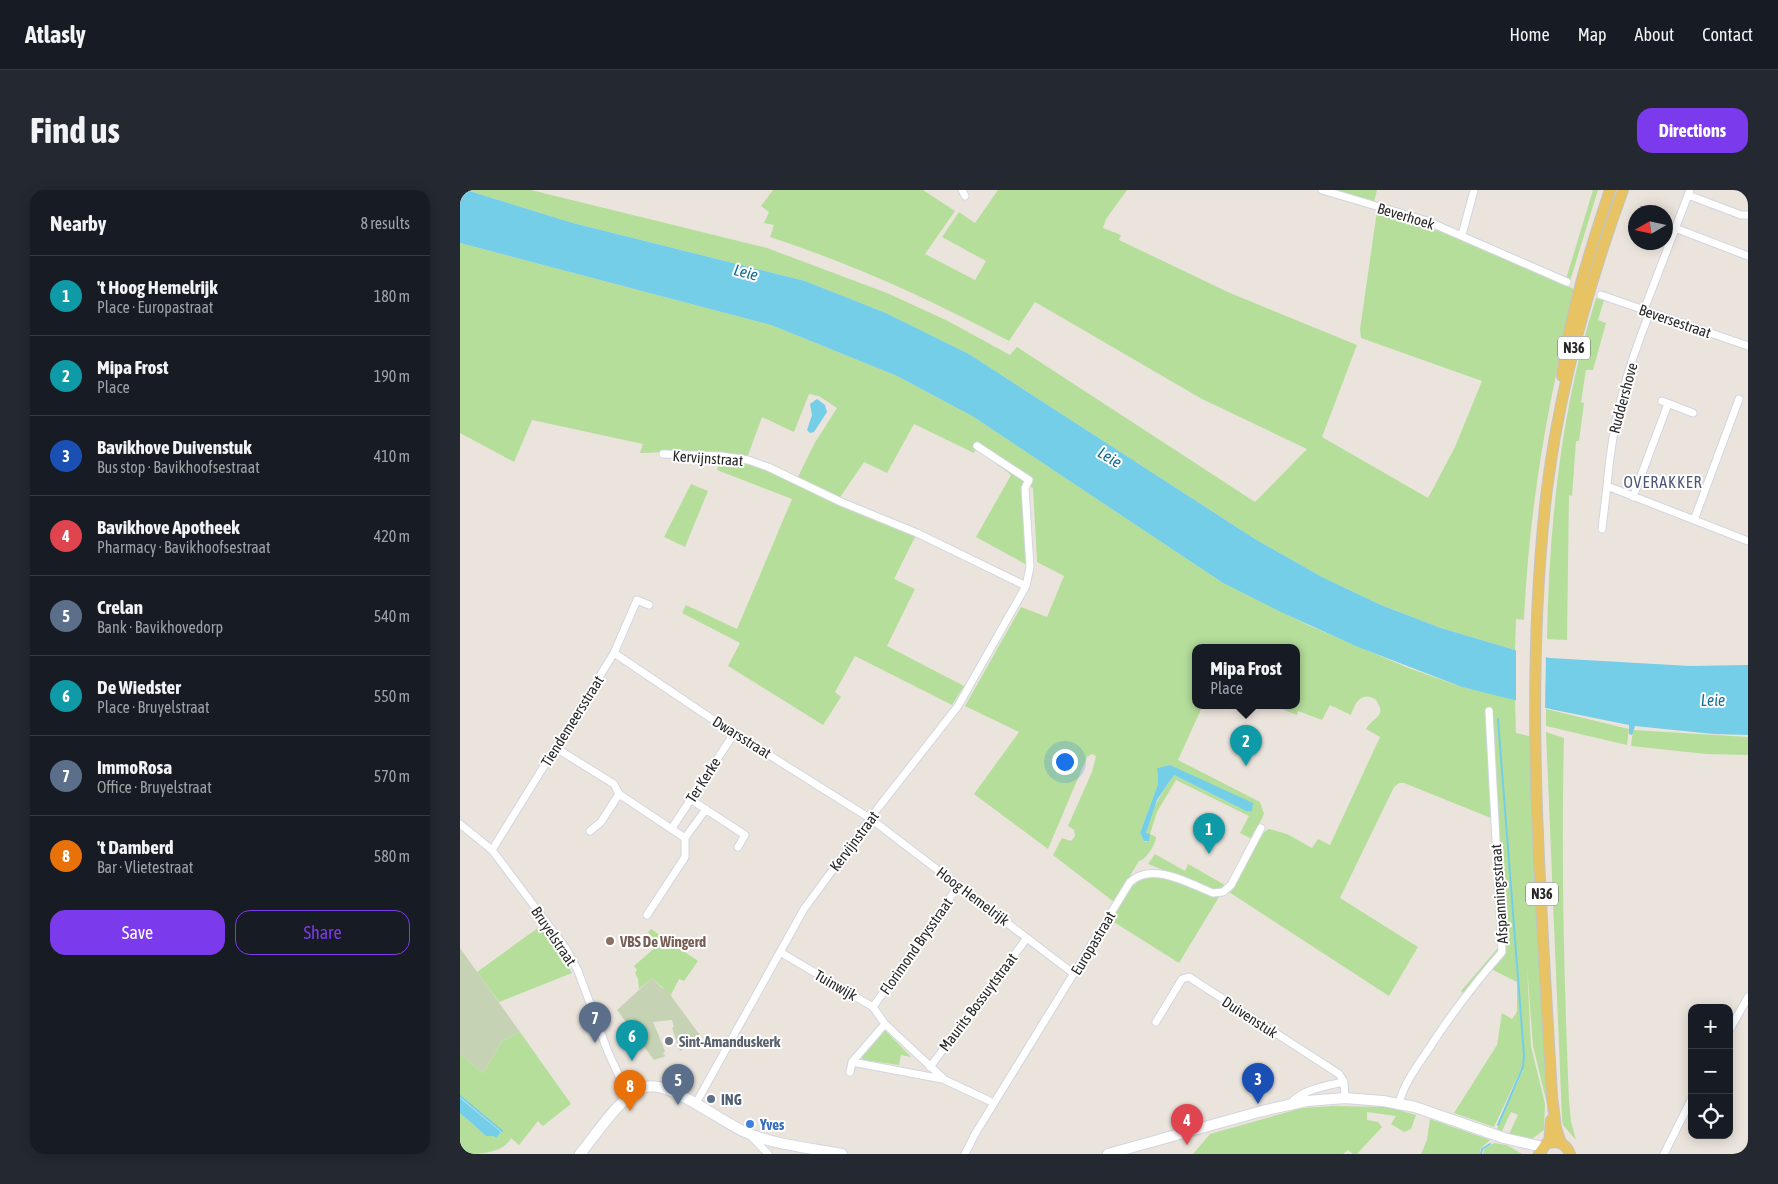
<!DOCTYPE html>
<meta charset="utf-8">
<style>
body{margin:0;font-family:"Asap Condensed",sans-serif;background:#242831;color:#f1f3f6}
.controls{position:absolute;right:15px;bottom:15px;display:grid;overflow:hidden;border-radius:10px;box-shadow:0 2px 12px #0003}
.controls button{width:45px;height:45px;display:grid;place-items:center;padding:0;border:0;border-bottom:1px solid #363941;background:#171b24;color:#f1f3f6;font:25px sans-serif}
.compass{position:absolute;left:1168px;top:15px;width:45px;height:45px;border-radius:50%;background:#171b24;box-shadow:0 2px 12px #0003;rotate:261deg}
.you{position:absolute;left:604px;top:571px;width:18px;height:18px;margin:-12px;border:4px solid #fff;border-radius:50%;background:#1a73e8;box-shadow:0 0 0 8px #1a73e833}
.badge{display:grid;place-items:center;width:32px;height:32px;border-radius:50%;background:#7c3aed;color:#fff;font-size:16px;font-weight:700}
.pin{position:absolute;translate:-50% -41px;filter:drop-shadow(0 1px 2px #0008)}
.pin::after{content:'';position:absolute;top:26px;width:18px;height:15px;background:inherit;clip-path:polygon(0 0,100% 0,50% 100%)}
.popup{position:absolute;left:732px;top:454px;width:108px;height:65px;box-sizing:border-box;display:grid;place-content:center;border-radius:10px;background:#171b24;filter:drop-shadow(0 1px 4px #0005);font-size:16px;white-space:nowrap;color:#9ea1a6}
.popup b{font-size:19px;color:#f1f3f6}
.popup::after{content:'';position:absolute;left:50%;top:100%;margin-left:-10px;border:10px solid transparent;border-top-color:#171b24}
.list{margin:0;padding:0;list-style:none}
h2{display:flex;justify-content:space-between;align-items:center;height:65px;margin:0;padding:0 20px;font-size:21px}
h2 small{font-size:16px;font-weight:400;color:#9ea1a6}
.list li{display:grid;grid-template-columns:32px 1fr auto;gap:15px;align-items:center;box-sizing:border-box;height:80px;padding:0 20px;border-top:1px solid #363941}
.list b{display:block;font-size:19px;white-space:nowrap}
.list p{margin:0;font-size:16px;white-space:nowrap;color:#9ea1a6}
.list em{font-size:16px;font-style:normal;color:#9ea1a6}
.actions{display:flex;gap:10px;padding:15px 20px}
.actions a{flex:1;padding:11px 0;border:1px solid #7c3aed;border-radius:15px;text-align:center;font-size:18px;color:#7c3aed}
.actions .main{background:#7c3aed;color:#fff}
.icon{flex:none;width:28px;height:28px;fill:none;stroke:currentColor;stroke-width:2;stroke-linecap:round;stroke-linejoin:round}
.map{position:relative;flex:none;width:1288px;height:964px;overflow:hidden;border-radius:15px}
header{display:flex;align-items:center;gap:30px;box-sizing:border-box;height:70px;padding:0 25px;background:#171b24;border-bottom:1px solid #363941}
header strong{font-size:24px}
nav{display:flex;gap:28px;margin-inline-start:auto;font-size:18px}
.intro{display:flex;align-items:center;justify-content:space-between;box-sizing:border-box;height:120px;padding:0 30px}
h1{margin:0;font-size:35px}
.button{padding:12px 22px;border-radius:15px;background:#7c3aed;color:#fff;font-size:18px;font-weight:700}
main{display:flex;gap:30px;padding:0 30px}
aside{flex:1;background:#171b24;border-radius:15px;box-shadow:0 2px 12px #0003}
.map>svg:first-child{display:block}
.green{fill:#b5de9b;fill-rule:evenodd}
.cemetery{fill:#c5d3b4}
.water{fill:#75cee7}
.pier{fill:#ebe4dc}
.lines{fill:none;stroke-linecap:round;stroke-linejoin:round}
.stream{stroke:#75cee7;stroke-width:2}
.street-casing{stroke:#d1d5e1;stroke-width:9}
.secondary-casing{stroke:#d1d5e1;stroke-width:12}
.primary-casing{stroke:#c3c3c3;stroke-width:12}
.street{stroke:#fff;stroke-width:7}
.secondary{stroke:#fff;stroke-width:10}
.primary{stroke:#e8c364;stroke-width:10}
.education-dot{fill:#8d6e63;stroke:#fff;stroke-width:2}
.worship-dot{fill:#6b7280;stroke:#fff;stroke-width:2}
.service-dot{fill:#5c6f8a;stroke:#fff;stroke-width:2}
.shop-dot{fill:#3f7fe0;stroke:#fff;stroke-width:2}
.labels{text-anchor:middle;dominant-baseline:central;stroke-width:4;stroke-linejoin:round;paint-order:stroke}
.shield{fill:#fff;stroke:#696969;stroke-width:1}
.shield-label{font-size:14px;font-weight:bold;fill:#292929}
.street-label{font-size:15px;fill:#292929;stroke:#fff}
.education-label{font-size:15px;font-weight:bold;fill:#785e54;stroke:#fff;text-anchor:start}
.worship-label{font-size:15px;font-weight:bold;fill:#5b616d;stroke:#fff;text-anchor:start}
.service-label{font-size:15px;font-weight:bold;fill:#4e5e75;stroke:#fff;text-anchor:start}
.shop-label{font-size:15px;font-weight:bold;fill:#366cbe;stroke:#fff;text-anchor:start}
.water-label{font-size:16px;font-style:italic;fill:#156d91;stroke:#fff}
.neighbourhood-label{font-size:16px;letter-spacing:1px;fill:#4d5677;stroke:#fff}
</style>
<header>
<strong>Atlasly</strong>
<nav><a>Home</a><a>Map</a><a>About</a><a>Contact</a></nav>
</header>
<div class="intro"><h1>Find us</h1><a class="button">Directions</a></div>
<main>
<aside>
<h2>Nearby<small>8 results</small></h2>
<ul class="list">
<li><span class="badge" style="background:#0f9aa8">1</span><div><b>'t Hoog Hemelrijk</b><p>Place · Europastraat</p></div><em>180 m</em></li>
<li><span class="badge" style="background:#0f9aa8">2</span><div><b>Mipa Frost</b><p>Place</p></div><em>190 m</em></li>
<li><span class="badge" style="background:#1a4fb4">3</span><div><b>Bavikhove Duivenstuk</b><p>Bus stop · Bavikhoofsestraat</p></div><em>410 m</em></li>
<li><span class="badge" style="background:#e0444e">4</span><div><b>Bavikhove Apotheek</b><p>Pharmacy · Bavikhoofsestraat</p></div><em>420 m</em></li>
<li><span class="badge" style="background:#5c6f8a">5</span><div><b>Crelan</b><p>Bank · Bavikhovedorp</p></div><em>540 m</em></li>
<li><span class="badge" style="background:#0f9aa8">6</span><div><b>De Wiedster</b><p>Place · Bruyelstraat</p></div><em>550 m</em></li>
<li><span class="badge" style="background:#5c6f8a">7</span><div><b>ImmoRosa</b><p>Office · Bruyelstraat</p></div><em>570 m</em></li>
<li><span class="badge" style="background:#e8710a">8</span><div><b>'t Damberd</b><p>Bar · Vlietestraat</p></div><em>580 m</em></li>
</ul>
<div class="actions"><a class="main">Save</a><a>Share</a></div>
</aside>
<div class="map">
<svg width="1288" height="964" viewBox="0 0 1288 964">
<rect width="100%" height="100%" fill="#ebe4dc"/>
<path class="green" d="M6,0H71L307,58L427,103L488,131L550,165L557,157L795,312L847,259L742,209L575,112L549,151C471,110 393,74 310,47L314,35L304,33L309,22L301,16L313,0H463L495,21L465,64L515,90L526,71L482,47L499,22L515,33L538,0H667L646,29L643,38L661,45L659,50L770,103L897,155L862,247L968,308L995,257L1022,191L901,148L900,139L917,21L1003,49L1116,100C1088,208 1069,318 1064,430L1056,429L1055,460L981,438L921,415L862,387L795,349L509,164L426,123L345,91L113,33Z
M874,0H917L914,12Z
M1133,0H1138L1110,91L1106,89Z
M0,53L311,135L437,186L512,226L763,393L850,436L946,477L1002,497L1055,509L1056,543L1073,547L1089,937L1087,914L1073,856L1067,776L1071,856L1085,914L1084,940L1069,951L1049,944L1058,925L1051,922L1042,941L1037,939L1063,880L1061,879L1034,937L994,923L1037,855L1042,823L1052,829L1057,822V792L1031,779L1007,807L1001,801L1038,758L1045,762L1041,702L1031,628L944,593H939L934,597L880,708L958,757L929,806L769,702C778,685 792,647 809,639L827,644L852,658L858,649L870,655L920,547L906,539C912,527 929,527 915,509C901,501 895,513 891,525L870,515L862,530L838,521L837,525L812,515H836V457H736V515H743L718,570L800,612L804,624L792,649L780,643L789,626L716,590L697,622L690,644L696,647C696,654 686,670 679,671L654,712L593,665L602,648L611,651L615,646L614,640L608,636L632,582L636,566L632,564L627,567L588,659L514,604L559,542L505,516L561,417L587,427L604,386L577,372L573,298L563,293L567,375L516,347L551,285L516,258L514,263L454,234L427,283L404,272L379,309L338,287L354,254L377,218L359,206L349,204L334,242L302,227L287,268L212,262L180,263L183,254L72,230L54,272L0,243ZM710,575L786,621L714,585C702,604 683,628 687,652L684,651L680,643L698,594L697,578Z
M1136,108L1144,110L1138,130L1146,133L1133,180H1126L1121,212L1124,213L1119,251H1116L1112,306L1109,305L1107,450L1087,449C1089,335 1101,217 1136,108Z
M261,268L303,277L456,345L434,389L455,399L427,456L504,496L492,515L395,466L375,502L381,507L363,535L268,476L280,453L222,423L226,415L277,439L332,309L257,280Z
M231,294L248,301L225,357L204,347Z
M1086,519L1169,539L1167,555L1086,536Z
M1173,540L1288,547V565L1246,564L1171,556Z
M1086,542L1104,548C1101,669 1104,790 1109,911L1111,931L1116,950L1103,935L1102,928Z
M695,664L725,681L728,674L765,695L762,703L688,674Z
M693,685L707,688L759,707L719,773L649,729C663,708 667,693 693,685Z
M82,735L112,783L39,812L17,782Z
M191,739L238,771L224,791L219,789L211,805L192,788L179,799L178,789L175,783L177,780L174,776L198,755L188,742Z
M425,840L451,867L441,865L439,875L402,870V867Z
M60,842L111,914L83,936L78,931L59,955L51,948C42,964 19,964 0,964V923L26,946H33L36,948L42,941L0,906V864L23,883L42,851Z
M873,916L928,917L956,925L951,939L944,942L931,934L936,926L907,922V930L918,932L922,937L897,964H893L888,960L883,964H733L750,944L842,918Z
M970,929L1030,950L1020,959V964H961L967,950Z
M1034,953L1047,955L1062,964H1023L1024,959Z"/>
<path class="cemetery" d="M0,758L60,842L42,851L23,883L0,864Z
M192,788L202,798L206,799L242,848L220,861L212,838L214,837L212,830L193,832L205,861L203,864L206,866L194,870L157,820Z"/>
<path class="water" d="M0,0H6L113,33L345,91L426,123L509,164L795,349L862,387L921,415L981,438L1055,460L1090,468L1230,476L1288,475V545L1253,544L1175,536L1172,545L1169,544V535L1090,519L1002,497L898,457L823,423L763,393L512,226L437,186L311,135L0,53Z
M357,209L365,215L367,222L354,242L350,243L347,240L352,225L350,214Z
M710,575L793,613L792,621H786L714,585L697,610L686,643L690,644L689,651H684L680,643L698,594L697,578Z
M0,908L41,942L36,948L33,946H26L0,923Z"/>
<path class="pier" d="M1056,458L1086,464L1085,520L1056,512Z"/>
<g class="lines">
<path class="stream" d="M0,906L42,941
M1038,935L1063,877L1064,865L1038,529
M1021,964L1022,959L1030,954"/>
<defs>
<path id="street" d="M502,0L505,6
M862,0L967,31L1107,92
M1228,5L1281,25H1288
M1215,38L1288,66
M1002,45L1014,0
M1141,105L1288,156
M1184,120L1230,0
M1190,122C1166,181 1152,233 1147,296L1288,351
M1202,211L1233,223
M203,264L261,266L288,270L308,277L381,312L457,343L566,396
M1173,307L1208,214
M1234,330L1279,209
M1142,339L1147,296
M154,463L252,529L411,629L614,784
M96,558L154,594L159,604L225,648V667L187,725
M236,613L285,645L278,657
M0,634L32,660L105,757L118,781L148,862L169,907
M212,638L275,542
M130,641L141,632L159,604
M225,648L246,619
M32,660L154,463L177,410L189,415
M320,762L413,817L425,834L485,890L534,913
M413,817L499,695
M696,832L722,789L729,787L879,884L884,892L885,908
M1269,841L1288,807
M392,872L482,889
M470,877L567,748
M390,882L392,872L425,834
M939,913C944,894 955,879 966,863C989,827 1014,794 1042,762L1029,521
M830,914C843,899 865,896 884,892
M235,915L344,719L418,618L498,516L566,396L570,377L565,298L569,290L517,256
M292,947L308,964
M505,964L515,944L670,692C692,671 730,694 753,703L763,702L771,695L801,638
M1204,964L1232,908"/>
<path id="secondary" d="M120,964C136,945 162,903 186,897C209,890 261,932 285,942C314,955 351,958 382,964
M648,964L802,921L847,911L885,908L923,911L955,917L1044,948L1083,957"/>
<path id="primary" d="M1102,186C1110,122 1130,60 1150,0
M1089,953L1091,930
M1101,953L1096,938L1092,906C1081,705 1063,500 1087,299C1100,196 1128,96 1163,0
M1079,964L1086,954C1097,950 1106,953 1110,964"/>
</defs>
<use href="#street" class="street-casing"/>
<use href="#secondary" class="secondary-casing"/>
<use href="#primary" class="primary-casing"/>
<use href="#street" class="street"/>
<use href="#secondary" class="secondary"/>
<use href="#primary" class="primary"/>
</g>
<circle class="education-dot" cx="150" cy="751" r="5"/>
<circle class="worship-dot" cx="209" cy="851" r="5"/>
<circle class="service-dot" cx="251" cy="909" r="5"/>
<circle class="shop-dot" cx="290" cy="934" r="5"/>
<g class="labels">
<g class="shield">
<rect x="1098" y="146.5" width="32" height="23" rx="4"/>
<rect x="1066" y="692.5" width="32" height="23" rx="4"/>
</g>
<g class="shield-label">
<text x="1114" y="158">N36</text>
<text x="1082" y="704">N36</text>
</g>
<g class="street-label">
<text transform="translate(946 26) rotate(17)">Beverhoek</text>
<text transform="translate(1215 131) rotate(19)">Beversestraat</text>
<text transform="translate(1163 208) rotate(-75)">Ruddershove</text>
<text transform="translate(248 268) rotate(4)">Kervijnstraat</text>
<text transform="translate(112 531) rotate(-58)">Tiendemeersstraat</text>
<text transform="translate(282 547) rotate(32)">Dwarsstraat</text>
<text transform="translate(243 590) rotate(-57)">Ter Kerke</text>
<text transform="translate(394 651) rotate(-53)">Kervijnstraat</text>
<text transform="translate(1039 704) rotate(-94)">Afspanningsstraat</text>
<text transform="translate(513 706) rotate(37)">Hoog Hemelrijk</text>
<text transform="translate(94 746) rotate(56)">Bruyelstraat</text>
<text transform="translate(633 753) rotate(-59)">Europastraat</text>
<text transform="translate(456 756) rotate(-55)">Florimond Brysstraat</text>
<text transform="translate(376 795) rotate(30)">Tuinwijk</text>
<text transform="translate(518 812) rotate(-53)">Maurits Bossuytstraat</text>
<text transform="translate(790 827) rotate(33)">Duivenstuk</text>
</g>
<g class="education-label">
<text x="160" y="751">VBS De Wingerd</text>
</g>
<g class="worship-label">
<text x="219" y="851">Sint-Amanduskerk</text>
</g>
<g class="service-label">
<text x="261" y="909">ING</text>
</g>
<g class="shop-label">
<text x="300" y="934">Yves</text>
</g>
<g class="water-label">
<text transform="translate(286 82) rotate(15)">Leie</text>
<text transform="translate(650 267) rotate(31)">Leie</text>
<text x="1253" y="510">Leie</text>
</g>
<g class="neighbourhood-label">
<text x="1203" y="292">OVERAKKER</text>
</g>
</g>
</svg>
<div class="controls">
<button>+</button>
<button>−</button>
<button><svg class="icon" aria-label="locate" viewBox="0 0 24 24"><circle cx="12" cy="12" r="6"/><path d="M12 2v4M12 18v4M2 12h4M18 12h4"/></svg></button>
</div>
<svg class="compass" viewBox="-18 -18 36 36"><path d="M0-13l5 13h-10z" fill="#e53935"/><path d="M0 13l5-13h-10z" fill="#9ea1a6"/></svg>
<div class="you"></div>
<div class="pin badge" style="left:749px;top:664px;background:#0f9aa8">1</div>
<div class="pin badge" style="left:786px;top:576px;background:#0f9aa8">2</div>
<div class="popup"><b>Mipa Frost</b>Place</div>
<div class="pin badge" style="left:798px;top:914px;background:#1a4fb4">3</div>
<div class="pin badge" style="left:727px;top:955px;background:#e0444e">4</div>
<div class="pin badge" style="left:218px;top:915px;background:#5c6f8a">5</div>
<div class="pin badge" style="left:172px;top:871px;background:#0f9aa8">6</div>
<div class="pin badge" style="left:135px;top:853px;background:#5c6f8a">7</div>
<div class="pin badge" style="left:170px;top:921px;background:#e8710a">8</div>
</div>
</main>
